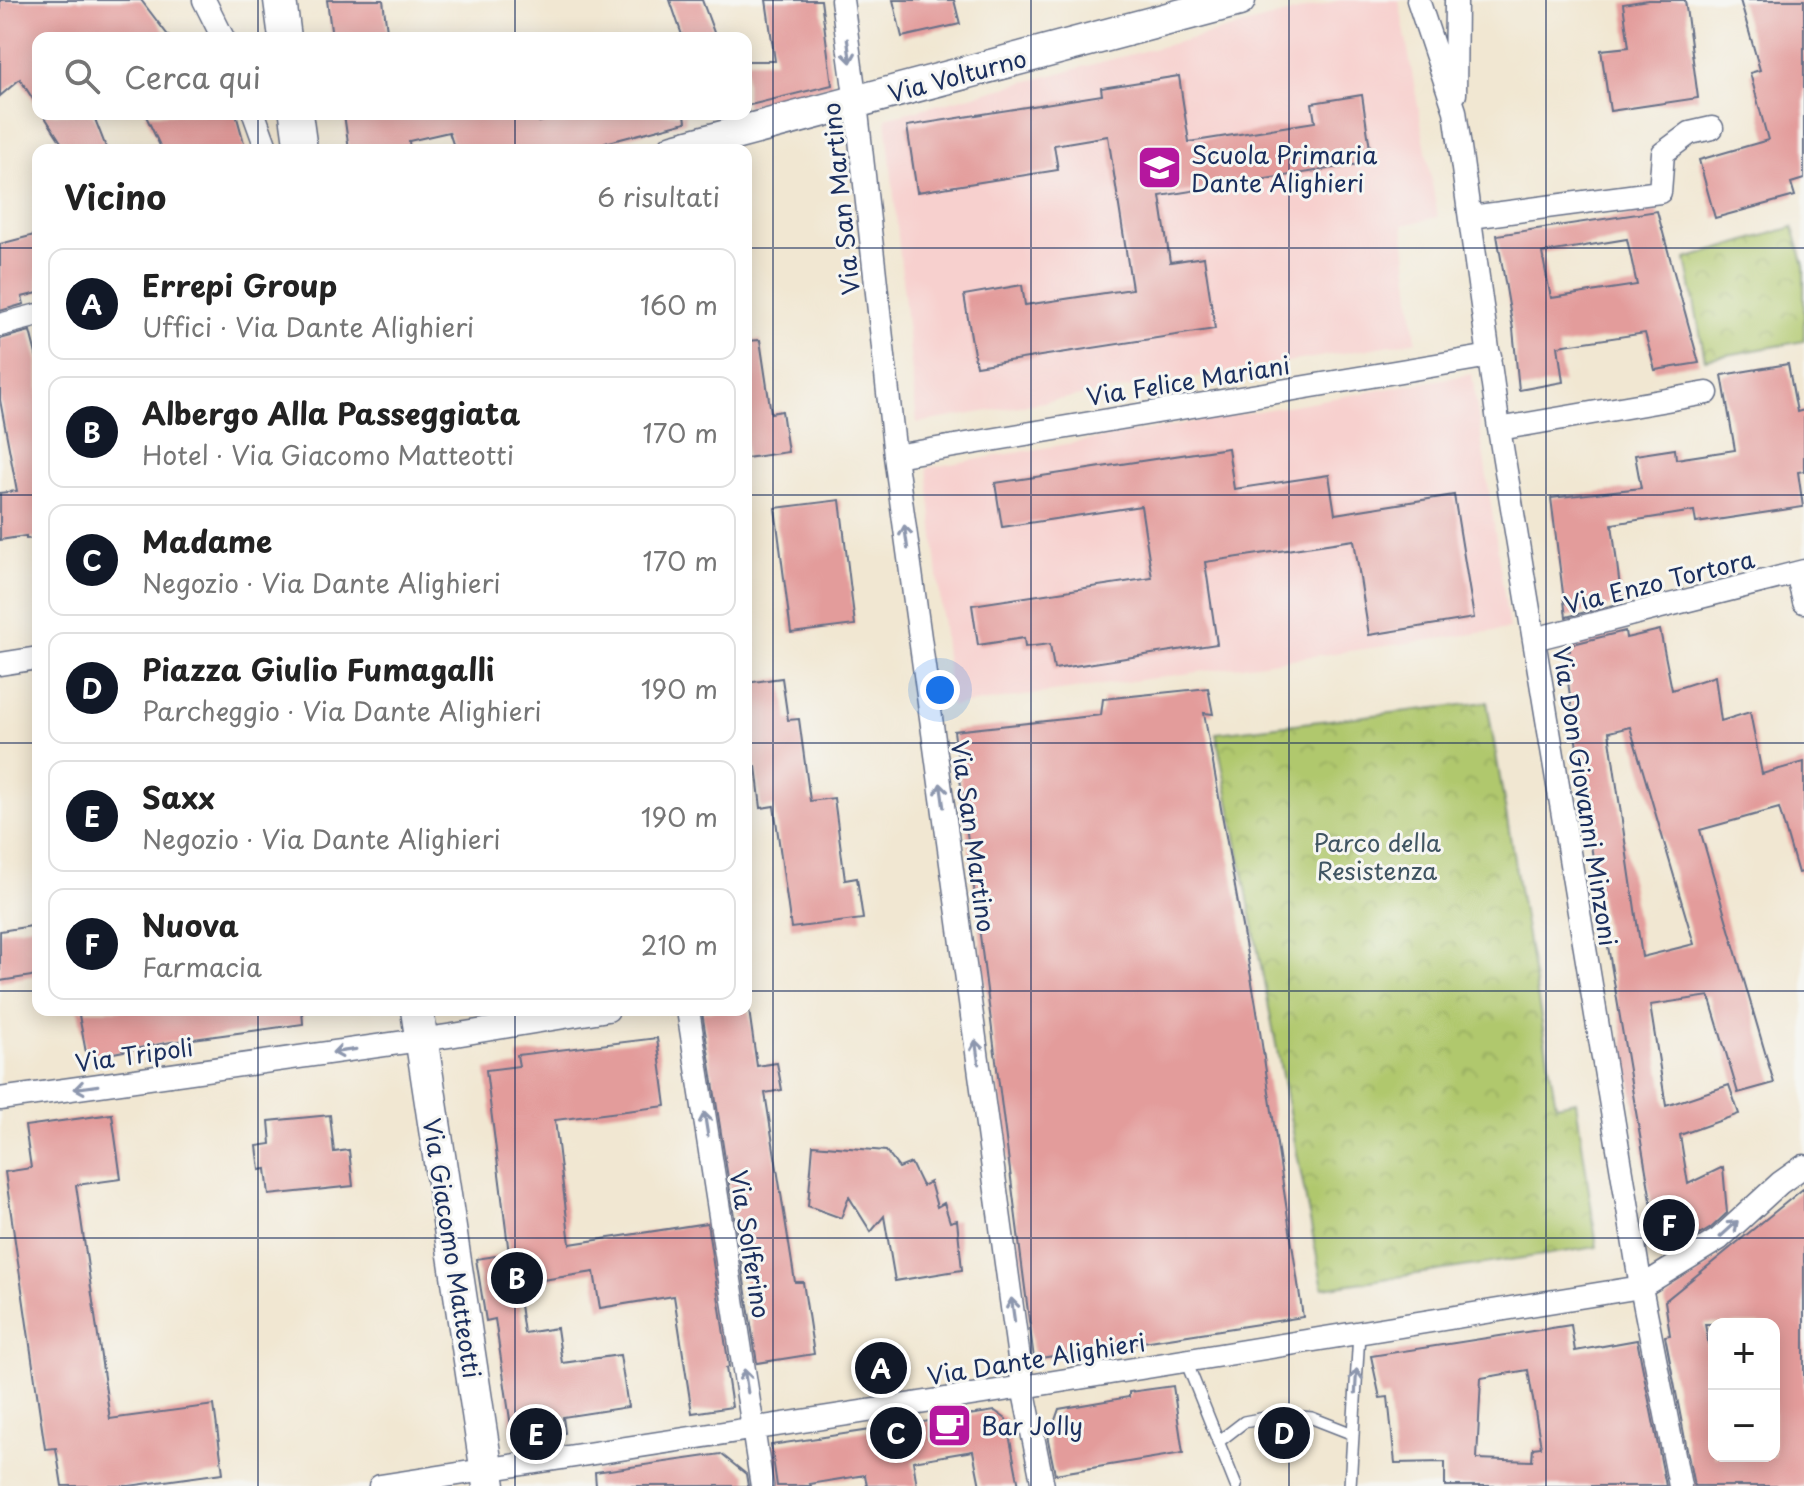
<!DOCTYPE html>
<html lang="it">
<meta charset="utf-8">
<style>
body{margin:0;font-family:"Playpen Sans",sans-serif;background:#f6f6f6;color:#222}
.controls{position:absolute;right:24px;bottom:24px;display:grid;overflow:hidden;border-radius:16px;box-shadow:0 4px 20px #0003}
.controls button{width:72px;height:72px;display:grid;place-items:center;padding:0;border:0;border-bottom:2px solid #e0e0e0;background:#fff;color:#222;font:40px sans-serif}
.you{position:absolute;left:940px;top:690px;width:28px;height:28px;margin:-20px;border:6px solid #fff;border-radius:50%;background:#1a73e8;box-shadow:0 0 0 12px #1a73e833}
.badge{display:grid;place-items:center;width:52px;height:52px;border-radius:50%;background:#111827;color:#fff;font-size:26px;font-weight:700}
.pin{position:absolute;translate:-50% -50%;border:4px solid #fff;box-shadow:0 2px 8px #0006}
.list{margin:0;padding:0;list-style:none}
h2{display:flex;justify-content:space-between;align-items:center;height:104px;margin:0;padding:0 32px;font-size:34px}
h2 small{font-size:26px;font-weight:400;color:#767676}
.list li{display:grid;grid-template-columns:52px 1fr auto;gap:24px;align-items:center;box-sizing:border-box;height:112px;margin:0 16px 16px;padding:0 16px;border:2px solid #e0e0e0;border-radius:16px}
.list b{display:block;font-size:30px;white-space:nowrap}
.list p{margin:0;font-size:26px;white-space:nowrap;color:#767676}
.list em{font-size:26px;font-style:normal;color:#767676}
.icon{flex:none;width:44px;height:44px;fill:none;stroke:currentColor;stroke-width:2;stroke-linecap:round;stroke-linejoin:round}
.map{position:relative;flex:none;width:1804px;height:1486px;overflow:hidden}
.search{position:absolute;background:#fff;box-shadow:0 4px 20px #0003;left:32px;top:32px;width:720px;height:88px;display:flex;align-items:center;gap:20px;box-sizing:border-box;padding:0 28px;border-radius:16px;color:#767676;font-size:30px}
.panel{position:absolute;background:#fff;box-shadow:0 4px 20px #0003;left:32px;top:144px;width:720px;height:872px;border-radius:16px}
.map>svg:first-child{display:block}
.built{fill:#f7d0ce}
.park{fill:url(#park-crowns);stroke:#667c66;stroke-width:2}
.building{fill:#e39c9b;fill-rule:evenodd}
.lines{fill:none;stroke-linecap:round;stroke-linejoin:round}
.lane-casing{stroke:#666f87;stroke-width:14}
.street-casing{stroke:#666f87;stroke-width:25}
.secondary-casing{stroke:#666f87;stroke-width:35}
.lane{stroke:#fff;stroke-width:11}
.street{stroke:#fff;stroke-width:22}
.secondary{stroke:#fff;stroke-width:32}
.oneway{stroke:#8d97ae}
.grid{fill:none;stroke:#1b2f5e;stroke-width:2;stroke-opacity:0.55}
.labels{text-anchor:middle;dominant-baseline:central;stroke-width:6;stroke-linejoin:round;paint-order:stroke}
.street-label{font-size:24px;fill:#1b2f5e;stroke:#f6f6f2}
.poi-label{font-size:24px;fill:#1b2f5e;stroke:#f6f6f2;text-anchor:start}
.park-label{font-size:24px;fill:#405562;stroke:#f6f6f2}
</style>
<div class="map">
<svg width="1804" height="1486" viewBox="0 0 1804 1486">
<defs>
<pattern id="park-crowns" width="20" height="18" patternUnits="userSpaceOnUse" patternTransform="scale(2)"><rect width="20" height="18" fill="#b0c86d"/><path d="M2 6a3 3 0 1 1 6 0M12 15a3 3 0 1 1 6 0" fill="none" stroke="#97ac61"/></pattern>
</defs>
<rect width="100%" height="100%" fill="#f6f6f2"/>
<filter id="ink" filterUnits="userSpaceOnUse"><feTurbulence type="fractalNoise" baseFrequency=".0125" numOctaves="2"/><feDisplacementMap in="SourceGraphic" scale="16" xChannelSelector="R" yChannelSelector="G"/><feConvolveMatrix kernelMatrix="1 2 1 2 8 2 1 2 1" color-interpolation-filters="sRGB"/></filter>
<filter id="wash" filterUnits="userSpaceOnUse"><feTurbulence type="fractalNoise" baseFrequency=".006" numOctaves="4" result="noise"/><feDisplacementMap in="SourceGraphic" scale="32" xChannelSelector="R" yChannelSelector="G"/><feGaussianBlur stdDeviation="1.8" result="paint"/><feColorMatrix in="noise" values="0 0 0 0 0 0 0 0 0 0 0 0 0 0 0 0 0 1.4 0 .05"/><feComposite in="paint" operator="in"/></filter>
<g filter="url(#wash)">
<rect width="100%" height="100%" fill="#f1e7d2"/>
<path class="built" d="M1340,0H1399L1438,217L1403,225L1416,341L917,423L886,118Z
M1472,374L1509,629L951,706L927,468Z"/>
<path class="park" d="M1793,227L1804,266V341L1705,359L1686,259Z
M1487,702L1556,1105L1576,1101L1597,1247L1323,1288L1216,733Z"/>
<g id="blocks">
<path class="building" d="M0,0H141L170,38H38V107L20,79L0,96Z
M327,0H383L388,38H332Z
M670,0H702L716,38H683Z
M766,0H821L832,85L746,106V61H775Z
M893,0H954L960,24L902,37Z
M1648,0H1685L1698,98L1610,111L1601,50L1629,47L1623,4Z
M1740,0H1804V179L1791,183L1795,196L1715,218L1699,160L1768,140L1750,73L1760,70Z
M1179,76L1189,142L1315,122L1312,103L1362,95L1372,162L1160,196L1170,262L1204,257L1215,329L976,366L964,295L1022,285L1025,305L1132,289L1108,136L1054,145L1058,170L917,192L907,126L1102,95L1101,88Z
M43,114H93L107,150H66Z
M145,114H236L246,150H162Z
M344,114H535L539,122L570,114H685L686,122L578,150H455L449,132L409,141L410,150H349Z
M1657,211L1699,363L1655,370L1645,333L1558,346L1563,382L1519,390L1513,329L1497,235ZM1627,239L1637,285L1551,298L1542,253Z
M38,234V293L22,297L24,304L0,311V244Z
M30,331L38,362V538L26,539V536L0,540V493L17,491L0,400V339Z
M760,340L771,413L782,411L788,452L746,458V341Z
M1788,364L1797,412L1804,410V471L1798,472L1803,507L1696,523L1694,511L1612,524L1622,603L1566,617L1551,498L1641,488L1635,455L1675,449L1676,459L1735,450L1722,375Z
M1228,448L1234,489L1329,475L1335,514L1454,495L1474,618L1369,635L1354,540L1205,562L1217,644L1054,669L1050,644L1025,647L1024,638L978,645L972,605L1152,578L1141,506L1002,527L995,483Z
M840,500L855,625L791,633L775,508Z
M1660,630L1672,690L1715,676L1721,721L1750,712L1762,774L1804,762V872L1798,873L1779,808L1700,830L1774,1083L1738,1093L1709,996L1650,1005L1666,1106L1729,1085L1739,1114L1680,1135L1688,1184L1723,1167L1727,1213L1711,1228L1687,1242H1658L1587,822L1564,652L1570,651L1569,645L1625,631L1626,638ZM1630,727L1694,944L1642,957L1609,732Z
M782,678L788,720L799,719L810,801L834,798L845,880L857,878L863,919L791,928L774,806L761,808L756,766L746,767V683Z
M1208,688L1213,714L1204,713L1256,1005L1303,1317L1034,1359L954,731L1101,715L1103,699Z
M38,925V975L0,981V931Z
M78,1010H302L303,1024L171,1042L87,1058Z
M716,1010H749L757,1066L777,1063L782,1090L765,1093L795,1282H803L814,1354L757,1363L702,1012Z
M657,1038L666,1106L555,1120L570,1244L707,1223L729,1367L726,1368L732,1407L692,1413L674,1296L600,1308L594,1272L517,1284L524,1333L557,1328L562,1363L620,1355L628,1407L563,1417L565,1433L513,1440L495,1319L486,1321L476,1259L509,1254L486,1070L519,1066L517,1055Z
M112,1114L121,1179L76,1185L110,1419L214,1405L223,1473L129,1486H62L56,1448L45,1449L5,1172L31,1168L25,1126Z
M330,1115L334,1152L349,1150L353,1186L269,1195L266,1169L260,1170L257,1146L271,1144L269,1121Z
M813,1145L886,1151L899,1168L911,1163L922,1186L930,1182L937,1207L944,1203L950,1222L957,1220L962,1270L895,1281L884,1216L871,1232L849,1197L841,1218L808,1206Z
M1804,1188V1486H1694L1665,1336L1670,1335L1665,1301ZM1705,1324H1774V1456H1714V1374Z
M1571,1325L1575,1351L1637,1340L1666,1486H1445V1462L1395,1463L1388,1397L1380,1398L1371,1356ZM1528,1370L1541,1447L1533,1448L1532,1461L1477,1459L1481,1378Z
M1173,1386L1183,1453L1055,1474L1048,1440L1059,1409L1129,1397V1392Z
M995,1411L1006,1419L1019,1486H980L973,1451L913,1461L917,1486H867L865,1475L810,1484L811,1486H777L771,1445Z
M721,1454L746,1474L748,1486H596L595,1472Z"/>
</g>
</g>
<g filter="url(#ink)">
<use href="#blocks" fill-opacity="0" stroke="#666f87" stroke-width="2"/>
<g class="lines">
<defs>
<path id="lane" d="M1186,1361L1236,1486
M1218,1442L1244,1422L1280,1415L1312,1418L1353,1434
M1350,1486L1359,1333"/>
<path id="street" d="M204,0L223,38
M842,0L856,103L895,456L1023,1387L1043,1486
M1418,0L1455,111L1499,429L1641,1287L1680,1486
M1455,94L1456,0
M254,114L267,150
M1471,217L1660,192L1663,153L1690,133L1712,128
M0,325L38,315
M1499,429L1707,393
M895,456L1490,356
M1797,573L1804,602
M1534,639L1804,571
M0,664L38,658
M688,1010L762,1486
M0,1099L448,1036L608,1010
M380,1486L1023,1387L1641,1287L1719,1239L1780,1183L1804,1166"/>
<path id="secondary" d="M280,0L285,38
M296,114L301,150
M674,150L1239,0
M417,1010L489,1486"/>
</defs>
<use href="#lane" class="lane-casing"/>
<use href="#street" class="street-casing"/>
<use href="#secondary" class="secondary-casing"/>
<use href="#lane" class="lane"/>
<use href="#street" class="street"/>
<use href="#secondary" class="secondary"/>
</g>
<defs><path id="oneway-shaft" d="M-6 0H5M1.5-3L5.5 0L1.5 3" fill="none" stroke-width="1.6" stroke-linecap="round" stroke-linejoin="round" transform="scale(2)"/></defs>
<g class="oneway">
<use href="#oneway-shaft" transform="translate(849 51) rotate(82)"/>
<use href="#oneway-shaft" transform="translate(906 537) rotate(-98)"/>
<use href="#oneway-shaft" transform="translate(942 795) rotate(-98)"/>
<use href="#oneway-shaft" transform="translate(344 1051) rotate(172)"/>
<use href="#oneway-shaft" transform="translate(977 1052) rotate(-98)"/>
<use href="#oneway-shaft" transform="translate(86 1087) rotate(172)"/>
<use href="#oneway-shaft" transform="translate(706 1124) rotate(-99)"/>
<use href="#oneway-shaft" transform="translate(1729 1229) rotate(-42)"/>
<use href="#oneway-shaft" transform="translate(1013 1310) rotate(-98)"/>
<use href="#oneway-shaft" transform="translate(746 1381) rotate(-99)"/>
<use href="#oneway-shaft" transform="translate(1356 1381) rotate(-87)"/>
</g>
</g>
<path class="grid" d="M258,0V38M515,0V38M773,0V1486M1031,0V1486M1289,0V1486M1546,0V1486M258,114V150M515,114V150M0,248H38M746,248H1804M0,495H38M746,495H1804M0,743H38M746,743H1804M0,991H38M746,991H1804M258,1010V1486M515,1010V1486M0,1238H1804"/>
<defs>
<symbol id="school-square" viewBox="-11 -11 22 22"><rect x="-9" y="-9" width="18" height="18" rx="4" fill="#b5179e" stroke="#f6f6f2"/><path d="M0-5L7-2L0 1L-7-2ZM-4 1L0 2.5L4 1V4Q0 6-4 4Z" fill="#fff"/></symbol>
<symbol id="cafe-square" viewBox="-11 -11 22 22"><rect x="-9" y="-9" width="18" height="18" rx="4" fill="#b5179e" stroke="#f6f6f2"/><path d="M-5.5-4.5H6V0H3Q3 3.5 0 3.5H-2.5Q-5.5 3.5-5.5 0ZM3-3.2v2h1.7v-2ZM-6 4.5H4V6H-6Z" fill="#fff"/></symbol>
</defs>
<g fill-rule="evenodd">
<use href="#school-square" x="1134" y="142" width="51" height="51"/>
<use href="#cafe-square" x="924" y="1400" width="51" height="51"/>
</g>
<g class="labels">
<g class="street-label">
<text transform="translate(957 75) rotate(-15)">Via Volturno</text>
<text transform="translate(840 199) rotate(-96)">Via San Martino</text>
<text transform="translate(1188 380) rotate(-9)">Via Felice Mariani</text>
<text transform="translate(1659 581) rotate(-14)">Via Enzo Tortora</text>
<text transform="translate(1586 796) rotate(81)">Via Don Giovanni Minzoni</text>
<text transform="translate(974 836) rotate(82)">Via San Martino</text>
<text transform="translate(134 1054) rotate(-8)">Via Tripoli</text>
<text transform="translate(751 1244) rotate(81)">Via Solferino</text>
<text transform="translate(453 1248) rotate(81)">Via Giacomo Matteotti</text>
<text transform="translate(1036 1358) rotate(-9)">Via Dante Alighieri</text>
</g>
<g class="poi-label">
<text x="1191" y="154">Scuola Primaria<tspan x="1191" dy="28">Dante Alighieri</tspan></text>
<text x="981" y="1425">Bar Jolly</text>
</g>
<g class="park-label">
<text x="1377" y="842">Parco della<tspan x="1377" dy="28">Resistenza</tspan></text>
</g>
</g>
</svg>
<div class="controls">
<button>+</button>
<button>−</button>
</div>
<div class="you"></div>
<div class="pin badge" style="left:881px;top:1368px">A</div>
<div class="pin badge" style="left:517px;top:1278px">B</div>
<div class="pin badge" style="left:896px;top:1433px">C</div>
<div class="pin badge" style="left:1284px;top:1433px">D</div>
<div class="pin badge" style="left:536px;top:1434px">E</div>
<div class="pin badge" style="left:1669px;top:1225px">F</div>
<div class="search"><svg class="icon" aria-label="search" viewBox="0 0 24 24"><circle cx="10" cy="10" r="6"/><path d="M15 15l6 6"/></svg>Cerca qui</div>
<section class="panel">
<h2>Vicino<small>6 risultati</small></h2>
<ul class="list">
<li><span class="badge">A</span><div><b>Errepi Group</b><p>Uffici · Via Dante Alighieri</p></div><em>160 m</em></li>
<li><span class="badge">B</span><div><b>Albergo Alla Passeggiata</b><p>Hotel · Via Giacomo Matteotti</p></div><em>170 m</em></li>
<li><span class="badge">C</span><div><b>Madame</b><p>Negozio · Via Dante Alighieri</p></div><em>170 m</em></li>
<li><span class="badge">D</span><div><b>Piazza Giulio Fumagalli</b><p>Parcheggio · Via Dante Alighieri</p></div><em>190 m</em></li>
<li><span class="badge">E</span><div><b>Saxx</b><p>Negozio · Via Dante Alighieri</p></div><em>190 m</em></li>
<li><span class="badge">F</span><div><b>Nuova</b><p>Farmacia</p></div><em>210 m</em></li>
</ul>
</section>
</div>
